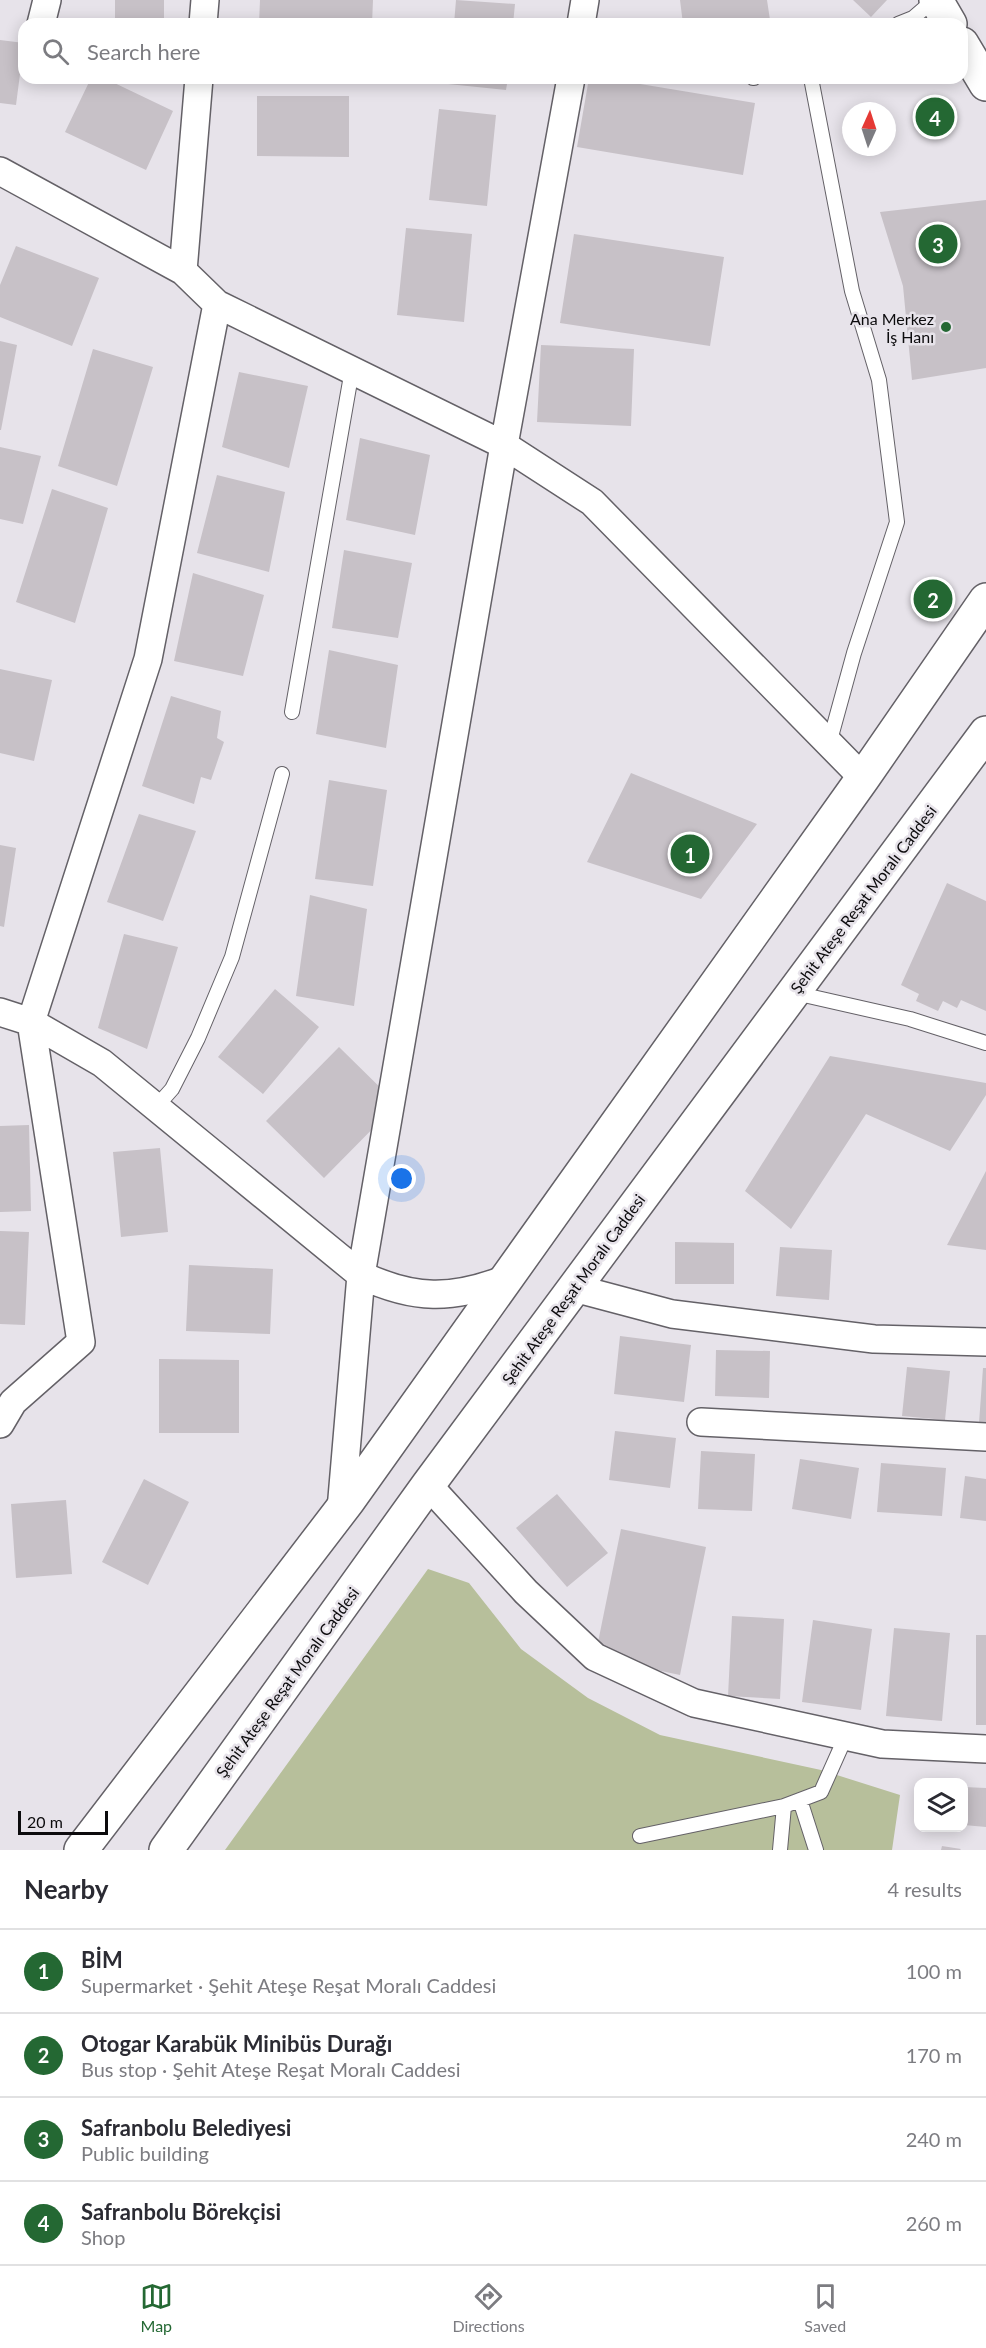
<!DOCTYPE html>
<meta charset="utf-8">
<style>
body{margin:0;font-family:Lato,sans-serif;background:#f2f2f3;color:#2b2b33}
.controls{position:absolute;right:18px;bottom:18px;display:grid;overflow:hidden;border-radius:12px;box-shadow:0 3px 15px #0003}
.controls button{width:54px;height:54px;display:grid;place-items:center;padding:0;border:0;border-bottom:2px solid #e1e1e2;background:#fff;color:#2b2b33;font:30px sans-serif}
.compass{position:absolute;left:842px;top:102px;width:54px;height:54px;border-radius:50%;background:#fff;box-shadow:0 3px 15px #0003;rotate:3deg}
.scale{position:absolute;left:18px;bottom:15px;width:90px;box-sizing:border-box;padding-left:6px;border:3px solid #0c0b0d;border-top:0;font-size:16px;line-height:21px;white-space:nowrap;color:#0c0b0d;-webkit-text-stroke:4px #e7e3ea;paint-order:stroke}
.you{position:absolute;left:402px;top:1179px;width:21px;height:21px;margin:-15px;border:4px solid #fff;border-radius:50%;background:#1a73e8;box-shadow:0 0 0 9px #1a73e833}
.badge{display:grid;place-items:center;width:39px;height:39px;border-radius:50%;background:#246833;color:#fff;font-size:20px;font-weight:700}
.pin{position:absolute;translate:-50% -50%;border:3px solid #fff;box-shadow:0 2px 6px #0006}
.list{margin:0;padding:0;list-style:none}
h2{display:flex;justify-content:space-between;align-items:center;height:78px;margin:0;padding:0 24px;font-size:26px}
h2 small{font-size:20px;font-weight:400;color:#7c7c81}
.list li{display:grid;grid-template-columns:39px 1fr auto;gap:18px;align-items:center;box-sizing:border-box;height:84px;padding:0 24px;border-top:2px solid #e1e1e2}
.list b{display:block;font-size:22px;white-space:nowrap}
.list p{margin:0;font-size:20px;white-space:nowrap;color:#7c7c81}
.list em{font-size:20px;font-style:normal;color:#7c7c81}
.icon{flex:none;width:33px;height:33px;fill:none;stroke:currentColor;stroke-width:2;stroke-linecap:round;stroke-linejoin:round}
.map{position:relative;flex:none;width:986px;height:1850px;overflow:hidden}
.search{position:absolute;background:#fff;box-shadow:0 3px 15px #0003;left:18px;right:18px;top:18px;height:66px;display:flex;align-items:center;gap:15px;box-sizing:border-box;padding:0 21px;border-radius:18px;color:#7c7c81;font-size:22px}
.sheet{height:414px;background:#fff}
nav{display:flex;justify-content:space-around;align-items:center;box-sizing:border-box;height:84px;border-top:2px solid #e1e1e2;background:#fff;font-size:16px;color:#7c7c81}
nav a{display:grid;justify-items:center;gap:3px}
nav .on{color:#246833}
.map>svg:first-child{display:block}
.park{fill:#b7bf9b}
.building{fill:#c7c1c7}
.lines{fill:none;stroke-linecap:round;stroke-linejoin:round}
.service-casing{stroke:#646167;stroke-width:16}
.minor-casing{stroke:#646167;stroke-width:30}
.tertiary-casing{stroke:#646167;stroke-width:36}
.secondary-casing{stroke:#646167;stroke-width:36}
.service{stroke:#fff;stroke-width:14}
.minor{stroke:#fff;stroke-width:27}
.tertiary{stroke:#fff;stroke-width:33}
.secondary{stroke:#fff;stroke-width:33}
.poi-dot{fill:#246833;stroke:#e7e3ea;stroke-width:2}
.labels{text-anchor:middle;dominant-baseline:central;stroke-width:5;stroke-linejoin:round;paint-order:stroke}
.poi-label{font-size:16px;fill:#0c0b0d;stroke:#e7e3ea;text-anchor:end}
.street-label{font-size:16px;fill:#0c0b0d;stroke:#e7e3ea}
</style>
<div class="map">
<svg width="986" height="1850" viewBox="0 0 986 1850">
<rect width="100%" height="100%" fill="#e7e3ea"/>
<path class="park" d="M428,1569L469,1583L521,1649L588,1698L660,1735L821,1770L900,1795L892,1850H225Z"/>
<path class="building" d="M115,0H164V24H115Z
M260,0H373L372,24H259Z
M456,0L515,4L513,24H454Z
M680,0H767L770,20L739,24H683Z
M853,0H887L871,17Z
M0,40L24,43L16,105L0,103Z
M91,78H104L173,111L146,170L65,132Z
M448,78H508L506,90L448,84Z
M589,78H604L755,103L743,175L577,147Z
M257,96H349V157L257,156Z
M439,109L496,115L487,206L429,200Z
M986,200V368L912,380L903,286L880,212Z
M406,228L472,234L464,322L397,315Z
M574,234L724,257L710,346L560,323Z
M16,246L99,278L72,346L0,317V285Z
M0,341L17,345L1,430H0Z
M541,345L634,349L631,426L537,422Z
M93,349L153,367L117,486L58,466Z
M239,372L308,386L289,468L222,447Z
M360,438L430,455L415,535L346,520Z
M0,447L41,456L23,524L0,519Z
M217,475L285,492L269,572L197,553Z
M52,489L108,508L75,623L16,602Z
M344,550L412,563L398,638L332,628Z
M193,573L264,595L243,676L174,661Z
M329,650L398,665L386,748L316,734Z
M0,669L52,680L34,761L0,753Z
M171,696L221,711L217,738L224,742L211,780L201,777L194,804L142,786Z
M631,773L757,824L701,899L587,862Z
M329,780L387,790L373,886L315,879Z
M139,814L196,831L163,921L107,902Z
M0,845L16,848L4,927L0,926Z
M947,883L986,901V1011L961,1000L957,1008L943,1001L938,1011L916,1001L919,994L901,985Z
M310,895L367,909L354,1006L296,996Z
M124,934L178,947L147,1049L98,1028Z
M275,989L319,1027L263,1094L218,1057Z
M339,1047L397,1104L324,1178L266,1121Z
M830,1056L986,1083V1095L950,1151L866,1114L791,1229L745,1191Z
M29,1125L31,1211L0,1212V1126Z
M160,1148L168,1232L121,1237L113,1152Z
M986,1171V1250L947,1245Z
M0,1231L29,1232L25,1325L0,1324Z
M675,1242L734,1243V1284H675Z
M780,1247L832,1250L829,1300L776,1296Z
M189,1265L273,1269L270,1334L186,1331Z
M620,1336L691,1345L684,1402L614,1394Z
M716,1350L770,1351L769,1398L715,1396Z
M159,1359L239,1360V1433H159Z
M907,1367L950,1371L945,1420L902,1416Z
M983,1368H986V1424L979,1423Z
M615,1431L676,1438L670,1488L609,1480Z
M701,1451L755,1454L752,1511L698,1509Z
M800,1459L859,1468L851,1519L792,1509Z
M881,1463L946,1468L942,1516L877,1512Z
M965,1476L986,1479V1521L960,1518Z
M144,1479L189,1502L148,1585L102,1562Z
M557,1494L608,1553L567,1587L516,1528Z
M66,1500L72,1574L16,1578L11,1504Z
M621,1529L706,1547L680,1675L595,1657Z
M732,1616L784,1619L780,1699L728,1696Z
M813,1620L872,1629L861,1710L802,1702Z
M894,1628L950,1633L942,1721L886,1716Z
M976,1635H986V1725H976Z
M964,1787L986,1788V1827L964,1825Z
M942,1846L961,1849L960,1850H941Z"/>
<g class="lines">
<defs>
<path id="service" d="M898,24L913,18L934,0
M753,78H754
M811,78L852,291L879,380L897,522L854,653L829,744
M292,712L352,370
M795,993L910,1019L986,1043
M156,1107L172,1089L198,1038L232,957L282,774
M800,1800L816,1850
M640,1836L784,1806L821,1792L846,1736
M780,1850L784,1806"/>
<path id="minor" d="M41,24L47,0
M203,24L205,0
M581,24L585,0
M0,171L183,271L217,304L504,445L592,502L863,778
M183,271L199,78
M0,1012L31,1022L102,1063L361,1275C414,1300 452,1300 506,1279
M574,1288L672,1314L874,1339L986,1342
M701,1422L986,1437
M0,1424L13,1402L81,1342L31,1022L148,659L217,304
M428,1485L526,1592L595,1657L694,1703L882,1744L986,1749
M341,1510L361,1275L504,445L571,78"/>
<path id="tertiary" d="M936,0L950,24
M962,44L986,84"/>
<path id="secondary" d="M81,1850L348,1501L863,778L986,600
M166,1850L428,1485L986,733"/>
</defs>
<use href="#service" class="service-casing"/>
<use href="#minor" class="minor-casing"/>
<use href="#tertiary" class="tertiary-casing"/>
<use href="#secondary" class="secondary-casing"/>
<use href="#service" class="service"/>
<use href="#minor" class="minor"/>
<use href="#tertiary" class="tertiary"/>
<use href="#secondary" class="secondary"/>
</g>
<circle class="poi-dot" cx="946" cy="327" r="6"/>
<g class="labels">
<g class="poi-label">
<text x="934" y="318">Ana Merkez<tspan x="934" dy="18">İş Hanı</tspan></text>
</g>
<g class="street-label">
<text transform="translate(863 899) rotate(-53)">Şehit Ateşe Reşat Moralı Caddesi</text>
<text transform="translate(573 1289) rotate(-54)">Şehit Ateşe Reşat Moralı Caddesi</text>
<text transform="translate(287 1682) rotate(-54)">Şehit Ateşe Reşat Moralı Caddesi</text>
</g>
</g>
</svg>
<div class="controls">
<button><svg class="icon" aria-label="layers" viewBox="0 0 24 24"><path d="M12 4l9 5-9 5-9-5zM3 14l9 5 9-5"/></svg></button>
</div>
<svg class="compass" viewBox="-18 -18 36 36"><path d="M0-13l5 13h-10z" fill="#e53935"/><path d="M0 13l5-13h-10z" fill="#7c7c81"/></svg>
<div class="scale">20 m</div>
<div class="you"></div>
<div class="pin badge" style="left:690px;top:854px">1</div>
<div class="pin badge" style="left:933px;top:599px">2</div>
<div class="pin badge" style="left:938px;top:244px">3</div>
<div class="pin badge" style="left:935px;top:117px">4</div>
<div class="search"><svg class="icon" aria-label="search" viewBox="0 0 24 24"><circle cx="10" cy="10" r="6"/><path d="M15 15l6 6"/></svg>Search here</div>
</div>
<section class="sheet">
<h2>Nearby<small>4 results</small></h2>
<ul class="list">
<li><span class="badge">1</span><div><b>BİM</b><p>Supermarket · Şehit Ateşe Reşat Moralı Caddesi</p></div><em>100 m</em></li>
<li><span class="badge">2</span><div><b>Otogar Karabük Minibüs Durağı</b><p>Bus stop · Şehit Ateşe Reşat Moralı Caddesi</p></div><em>170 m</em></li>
<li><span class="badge">3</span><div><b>Safranbolu Belediyesi</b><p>Public building</p></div><em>240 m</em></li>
<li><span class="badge">4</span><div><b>Safranbolu Börekçisi</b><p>Shop</p></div><em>260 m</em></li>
</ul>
</section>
<nav>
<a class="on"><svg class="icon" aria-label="map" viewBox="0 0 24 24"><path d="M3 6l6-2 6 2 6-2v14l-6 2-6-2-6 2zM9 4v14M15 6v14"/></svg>Map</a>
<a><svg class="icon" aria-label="directions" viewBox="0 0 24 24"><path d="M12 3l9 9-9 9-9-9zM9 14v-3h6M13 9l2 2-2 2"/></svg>Directions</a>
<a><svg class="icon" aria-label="saved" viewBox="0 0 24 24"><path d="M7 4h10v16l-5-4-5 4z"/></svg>Saved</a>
</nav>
